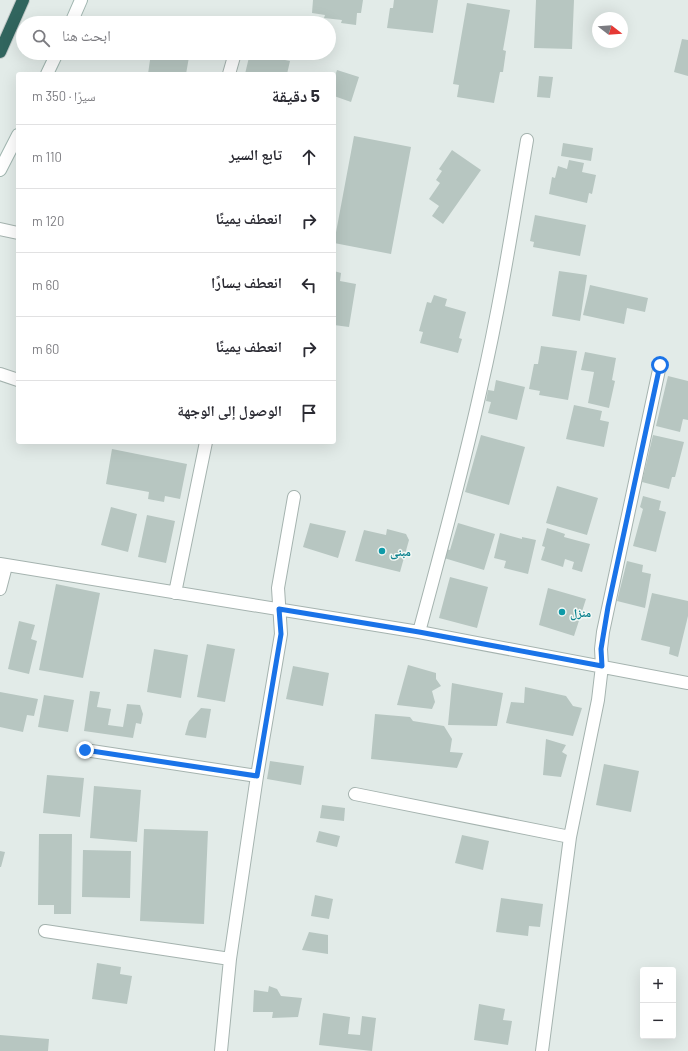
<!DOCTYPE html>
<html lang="ar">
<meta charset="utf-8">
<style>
body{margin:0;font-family:Barlow,"Noto Naskh Arabic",sans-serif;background:#f2f2f3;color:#2b2b33;direction:rtl}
.controls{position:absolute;right:12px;bottom:12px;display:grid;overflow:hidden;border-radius:4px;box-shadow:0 4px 16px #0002}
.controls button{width:36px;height:36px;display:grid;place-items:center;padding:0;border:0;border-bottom:1px solid #e1e1e2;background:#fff;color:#2b2b33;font:20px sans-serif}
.compass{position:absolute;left:592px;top:12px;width:36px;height:36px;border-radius:50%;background:#fff;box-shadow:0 4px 16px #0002;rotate:107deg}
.stop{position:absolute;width:12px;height:12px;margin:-9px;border:3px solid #1a73e8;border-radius:50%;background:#fff}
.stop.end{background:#1a73e8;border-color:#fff;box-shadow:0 1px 4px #0008}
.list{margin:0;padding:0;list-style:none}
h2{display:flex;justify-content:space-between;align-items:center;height:52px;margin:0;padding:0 16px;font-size:17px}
h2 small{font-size:13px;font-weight:400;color:#7c7c81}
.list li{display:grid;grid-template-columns:26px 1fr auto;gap:12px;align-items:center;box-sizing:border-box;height:64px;padding:0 16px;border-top:1px solid #e1e1e2}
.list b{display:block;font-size:15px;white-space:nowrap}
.list em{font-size:13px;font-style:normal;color:#7c7c81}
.icon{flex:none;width:22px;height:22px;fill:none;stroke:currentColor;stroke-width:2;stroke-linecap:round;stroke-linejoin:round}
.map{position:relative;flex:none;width:688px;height:1051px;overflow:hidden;direction:ltr}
.search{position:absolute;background:#fff;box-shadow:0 4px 16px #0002;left:16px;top:16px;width:320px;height:44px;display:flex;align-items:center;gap:10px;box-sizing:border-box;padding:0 14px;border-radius:22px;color:#7c7c81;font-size:15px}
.panel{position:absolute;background:#fff;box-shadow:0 4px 16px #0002;left:16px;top:72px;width:320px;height:372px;border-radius:4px;direction:rtl}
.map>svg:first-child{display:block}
.building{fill:#b7c6c1}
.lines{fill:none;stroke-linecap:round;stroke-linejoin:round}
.street-casing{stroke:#a5b3af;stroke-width:14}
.secondary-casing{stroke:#a1b6b0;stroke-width:14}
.highway-casing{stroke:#c1c8c7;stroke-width:14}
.street{stroke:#fff;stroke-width:12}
.secondary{stroke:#fff;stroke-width:12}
.highway{stroke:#31655e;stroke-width:12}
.route{stroke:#1a73e8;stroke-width:5}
.culture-dot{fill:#0f9aa8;stroke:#f2f8f5;stroke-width:1.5}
.labels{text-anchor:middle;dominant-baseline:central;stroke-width:3;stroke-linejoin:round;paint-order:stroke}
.culture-label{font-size:12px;font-weight:bold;fill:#0d838f;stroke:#f2f8f5;text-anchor:start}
</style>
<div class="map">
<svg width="688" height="1051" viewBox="0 0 688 1051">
<rect width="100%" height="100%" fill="#e2ebe8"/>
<path class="building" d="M313,0H363L361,13H357L356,25L341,23L342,20L324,18L325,15L312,13Z
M394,0H438L433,33L387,28L390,8H393Z
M536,0H574L572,49L534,48Z
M467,3L510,10L503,50L506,51L503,72H500L494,103L457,97L459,85L453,84Z
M682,39L688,40V76L674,72Z
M151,53H168L189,57L186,74H148Z
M250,53L290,61L287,74H245Z
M337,70L359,77L351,102L334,96V79Z
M539,76L553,77L550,98L537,97Z
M354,136L411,147L391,254L334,243Z
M563,143L593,148L591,161L561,156Z
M452,150L481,170L443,224L432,216L439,206L429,199L440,183L436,180L442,171L439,169Z
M569,160L584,163L582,172L596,175L592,194L589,193L587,203L549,194L552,177L555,178L558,166L567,169Z
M535,215L586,225L580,256L533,247L534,242L530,241Z
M334,271L341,273L340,281L356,284L349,327L334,325Z
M559,271L587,275L580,321L552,316Z
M590,285L648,298L645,312L627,308L624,324L583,315Z
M434,295L447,299L445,306L466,312L459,338L462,339L458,353L420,343L423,332L419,331L427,302L431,303Z
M541,346L577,351L568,400L539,395L540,391L529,389L534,364H538Z
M585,352L616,358L612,380L615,381L609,408L588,403L594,372L581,370Z
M668,376L688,381V420L683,419L680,432L656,426Z
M496,380L525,387L517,420L488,413L491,402L486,401L488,390L494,391Z
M574,405L602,411L600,420L609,422L604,447L566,439Z
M481,435L525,447L509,505L465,492Z
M653,435L684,442L675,477H672L669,489L642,482Z
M112,449L187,464L180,499L165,496L164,502L148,499L149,492L106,484Z
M557,486L598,498L587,535L546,523Z
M643,496L661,501L659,510L666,512L656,552L633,546L643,509L640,507Z
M111,507L137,514L128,552L101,545Z
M147,515L175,521L166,563L138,557Z
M310,523L346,531L338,558L303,547Z
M458,523L495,534L484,570L444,558L446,549L450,550Z
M547,528L565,534L564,537L590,544L582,572L572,569L574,562L565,559L563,567L541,560L545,547L542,546Z
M387,529L406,534L409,540L400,572L355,561L364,530L386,535Z
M500,533L522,539V537L536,540L528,574L504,568L506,561L494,558Z
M627,561L643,565L642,572L651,574L645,608L617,601Z
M450,577L488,587L477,628L439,618Z
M56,584L100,593L83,678L39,670Z
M548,588L586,599L574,636L539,625Z
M652,593L688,601V616L678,657L669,654L670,647L641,640Z
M19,621L35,625L31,639L37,641L29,674L8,669Z
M207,644L235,649L225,702L197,697Z
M154,649L188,655L181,698L147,692Z
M408,665L436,673V679L441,686L432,691L435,702L432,709L397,705Z
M293,666L329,673L323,706L286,699Z
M452,683L503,693L497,726L448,725Z
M525,687L566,696L573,706L582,708L573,736L506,723L511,702L524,703Z
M90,691L100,692L97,707L111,709L108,725L123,727L127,704L140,705L143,714L141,724L136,723L133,738L84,731Z
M0,692L38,699L34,716L27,715L23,732L0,727Z
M44,695L74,700L68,732L38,727Z
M201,708L211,709L206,738L185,735L189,721Z
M375,714L410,717L413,721L444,726L452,739L450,752L463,753L457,768L371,759Z
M546,739L566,745L562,752L567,755L561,777L543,775Z
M270,761L304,766L301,785L267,779Z
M604,764L639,771L631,812L596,805Z
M47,775L84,778L80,817L43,813Z
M94,786L141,790L137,842L90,838Z
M322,805L345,808L344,821L320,818Z
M144,829L208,831L204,924L140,921Z
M319,831L340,836L337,847L316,842Z
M39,834H72L71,914H54V905H38Z
M462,835L489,841L483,870L455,863Z
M83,850L131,851L130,898L82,897Z
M0,851L5,852L1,867H0Z
M315,895L333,899L329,919L311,916Z
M501,898L543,904L540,927L529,926L528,936L496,932Z
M309,932L328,935V954L302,950Z
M97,963L121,967L120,974L132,976L127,1004L92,999Z
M269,986L277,989L281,996L302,998L298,1017L272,1018L273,1012H253L254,990L268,992Z
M479,1004L505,1009L503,1020L512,1021L508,1045L474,1040Z
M323,1013L350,1017L348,1034L360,1035L362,1016L376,1018L372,1051L319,1045Z
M0,1035L49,1039L48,1051H0Z"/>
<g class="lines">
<defs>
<path id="street" d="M229,74L235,53
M0,229L18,233
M0,374L18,380
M0,564L419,632L688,683
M0,589L6,566
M175,593L206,442
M419,632C441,551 463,470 481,388C500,306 513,223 527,140
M85,750L257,776
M355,794L570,837
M45,931L230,959
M221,1051L230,959L257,776L281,634L278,588L294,497
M542,1051L570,837L598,700L602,666L601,649L603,632L660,365"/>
<path id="secondary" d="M71,23L81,0
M47,74L57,53
M0,170L18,135"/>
<path id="highway" d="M0,52L23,0"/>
</defs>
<use href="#street" class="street-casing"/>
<use href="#secondary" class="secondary-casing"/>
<use href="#highway" class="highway-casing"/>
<use href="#street" class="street"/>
<use href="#secondary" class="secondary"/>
<use href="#highway" class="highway"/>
</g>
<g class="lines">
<path class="route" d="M85,750L257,776L281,634L279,609L419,632L602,666L601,649L608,607L660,365"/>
</g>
<g class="culture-dot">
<circle cx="382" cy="551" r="4"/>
<circle cx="562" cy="612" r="4"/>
</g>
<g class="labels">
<g class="culture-label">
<text x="390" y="551">مبنى</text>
<text x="570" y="612">منزل</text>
</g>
</g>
</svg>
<div class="controls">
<button>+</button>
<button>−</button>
</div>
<svg class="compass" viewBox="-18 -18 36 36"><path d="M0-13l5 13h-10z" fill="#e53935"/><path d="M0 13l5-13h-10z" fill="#7c7c81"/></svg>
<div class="stop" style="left:660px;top:365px"></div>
<div class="stop end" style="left:85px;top:750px"></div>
<div class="search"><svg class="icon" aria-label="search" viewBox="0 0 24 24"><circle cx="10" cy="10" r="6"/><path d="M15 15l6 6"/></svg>ابحث هنا</div>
<section class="panel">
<h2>5 دقيقة<small>سيرًا · 350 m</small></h2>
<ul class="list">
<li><svg class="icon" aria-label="ahead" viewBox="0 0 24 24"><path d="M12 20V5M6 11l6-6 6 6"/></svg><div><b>تابع السير</b></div><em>110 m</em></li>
<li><svg class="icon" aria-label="right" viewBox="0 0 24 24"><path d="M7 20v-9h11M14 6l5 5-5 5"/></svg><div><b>انعطف يمينًا</b></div><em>120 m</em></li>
<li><svg class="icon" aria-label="left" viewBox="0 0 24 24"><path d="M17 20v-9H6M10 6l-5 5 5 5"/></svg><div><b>انعطف يسارًا</b></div><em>60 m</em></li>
<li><svg class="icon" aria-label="right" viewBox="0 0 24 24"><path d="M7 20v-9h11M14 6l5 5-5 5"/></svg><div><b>انعطف يمينًا</b></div><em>60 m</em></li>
<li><svg class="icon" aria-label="arrive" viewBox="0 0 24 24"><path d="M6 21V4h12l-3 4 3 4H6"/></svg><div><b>الوصول إلى الوجهة</b></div></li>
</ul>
</section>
</div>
